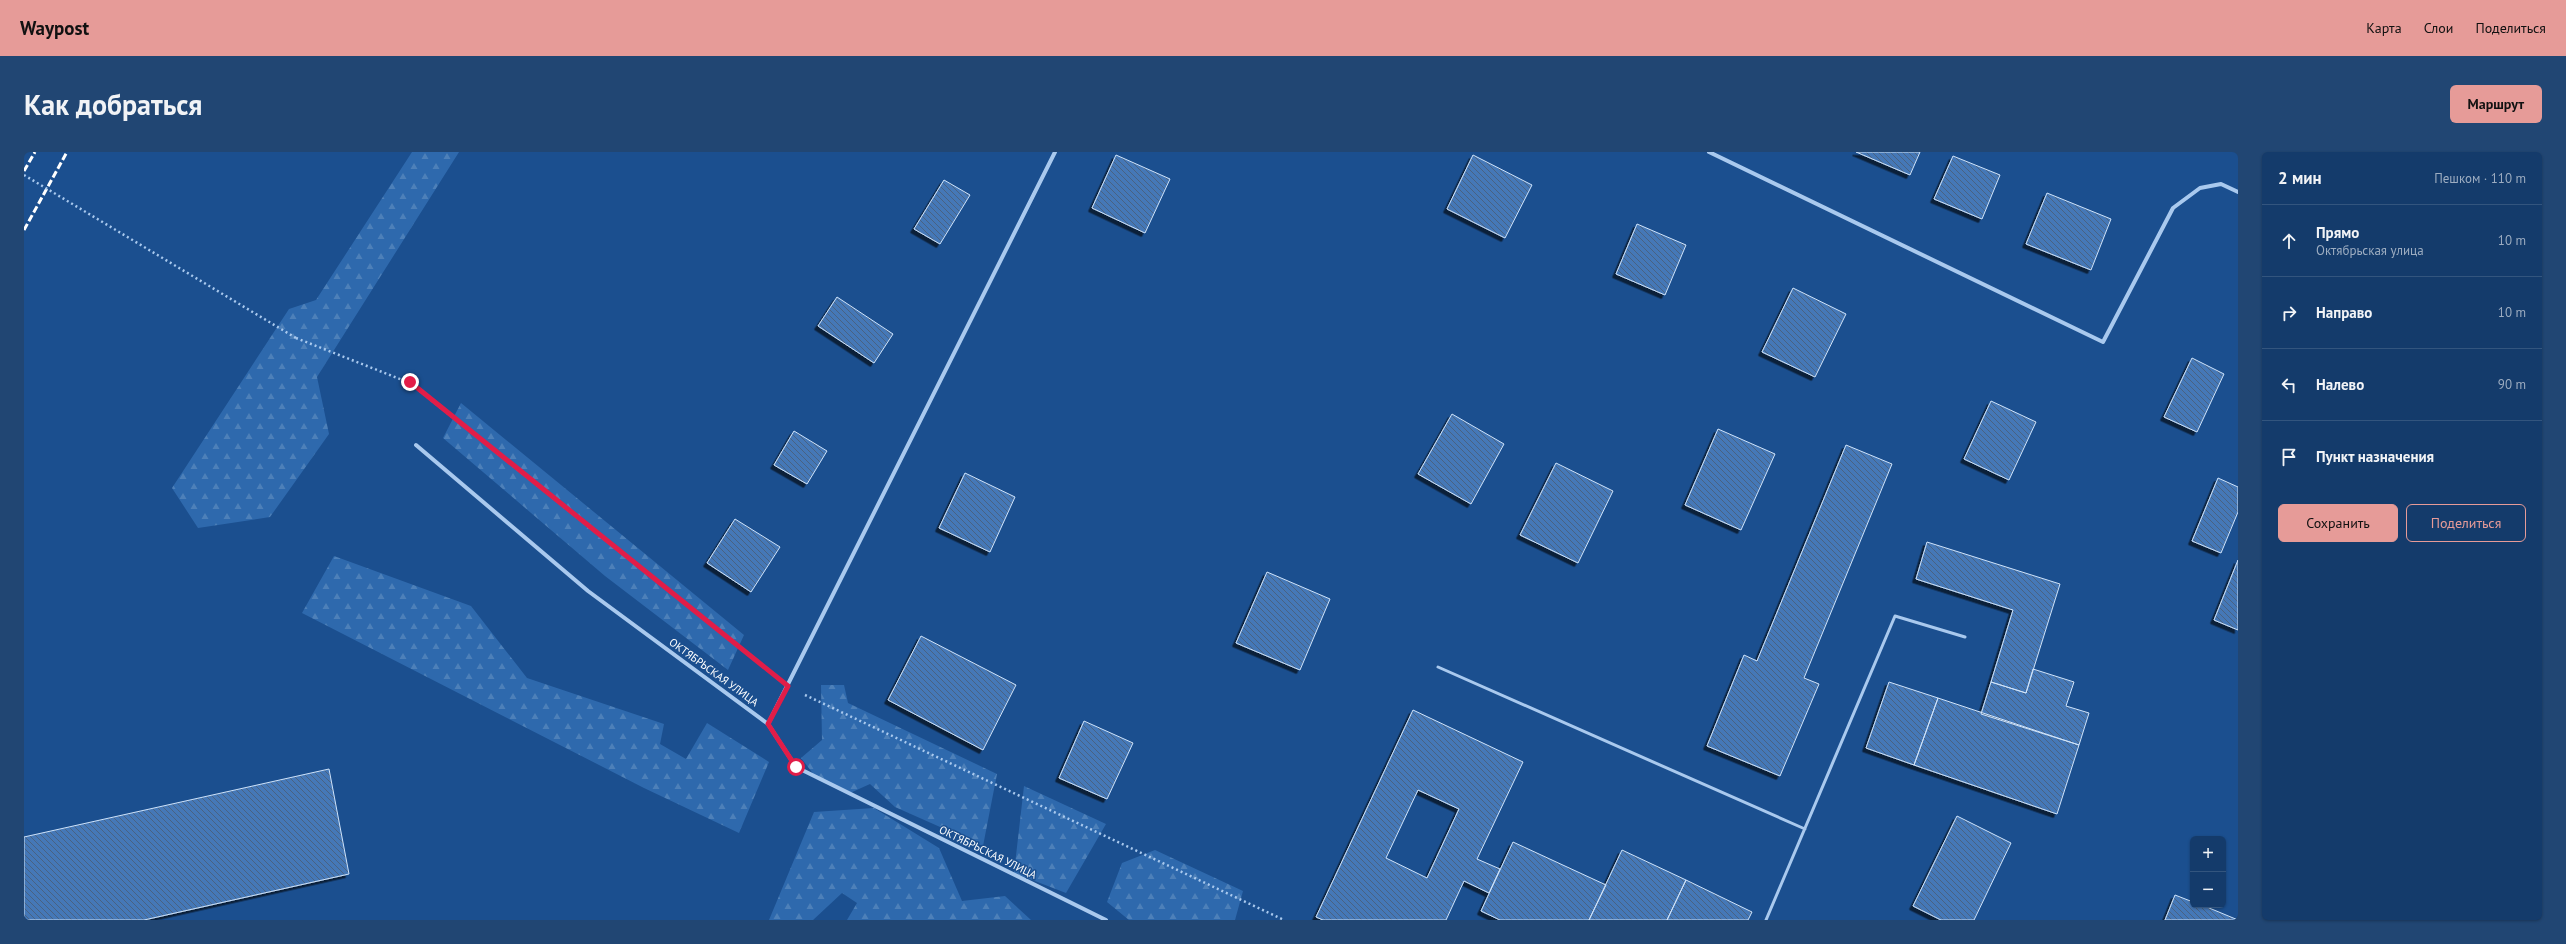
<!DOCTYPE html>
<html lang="ru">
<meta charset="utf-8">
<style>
body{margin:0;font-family:"PT Sans",sans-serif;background:#214673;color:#f1f3f6}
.controls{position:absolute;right:12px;bottom:12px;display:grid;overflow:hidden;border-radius:6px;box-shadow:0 1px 3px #0004}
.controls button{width:36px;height:36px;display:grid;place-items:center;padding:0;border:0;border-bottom:1px solid #33557e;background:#143b6b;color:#f1f3f6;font:20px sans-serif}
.stop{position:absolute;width:12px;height:12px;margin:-9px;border:3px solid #e11d48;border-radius:50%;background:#fff}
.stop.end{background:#e11d48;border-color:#fff;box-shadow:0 1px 4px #0008}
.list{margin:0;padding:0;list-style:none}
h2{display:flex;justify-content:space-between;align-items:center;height:52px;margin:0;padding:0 16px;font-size:17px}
h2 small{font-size:13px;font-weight:400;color:#9dadc1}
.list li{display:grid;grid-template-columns:26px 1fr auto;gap:12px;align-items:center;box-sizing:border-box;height:72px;padding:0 16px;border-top:1px solid #33557e}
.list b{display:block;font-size:15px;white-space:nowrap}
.list p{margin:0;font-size:13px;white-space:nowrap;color:#9dadc1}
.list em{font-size:13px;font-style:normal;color:#9dadc1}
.actions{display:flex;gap:8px;padding:12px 16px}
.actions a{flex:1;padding:9px 0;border:1px solid #e69b98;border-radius:6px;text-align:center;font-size:14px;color:#e69b98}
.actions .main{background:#e69b98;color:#111}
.icon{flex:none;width:22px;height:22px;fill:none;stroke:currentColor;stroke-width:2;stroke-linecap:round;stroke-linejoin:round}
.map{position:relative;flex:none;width:2214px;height:768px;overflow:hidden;border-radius:6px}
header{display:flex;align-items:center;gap:24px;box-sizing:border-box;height:56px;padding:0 20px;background:#e69b98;color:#111}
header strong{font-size:19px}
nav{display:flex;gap:22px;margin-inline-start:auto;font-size:14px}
.intro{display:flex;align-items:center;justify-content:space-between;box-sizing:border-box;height:96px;padding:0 24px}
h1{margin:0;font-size:28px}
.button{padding:10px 18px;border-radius:6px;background:#e69b98;color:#111;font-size:14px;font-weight:700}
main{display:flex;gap:24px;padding:0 24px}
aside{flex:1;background:#143b6b;border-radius:6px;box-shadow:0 1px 3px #0004}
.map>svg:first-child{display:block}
.forest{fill:url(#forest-firs)}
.building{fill:url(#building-back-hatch);stroke:#cfe3fa;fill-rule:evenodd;filter:url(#shadow)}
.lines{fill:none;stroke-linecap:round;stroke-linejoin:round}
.path{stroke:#a9c9ee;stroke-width:2.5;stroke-dasharray:2 3;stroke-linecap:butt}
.service{stroke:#a9c9ee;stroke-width:3}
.minor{stroke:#a9c9ee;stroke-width:4}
.rail{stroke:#fff;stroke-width:3;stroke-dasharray:7 3;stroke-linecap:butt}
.path-bridge{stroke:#a9c9ee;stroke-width:2.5;stroke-dasharray:2 3;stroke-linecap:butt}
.route{stroke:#e11d48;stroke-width:5}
.labels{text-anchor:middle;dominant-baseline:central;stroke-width:3;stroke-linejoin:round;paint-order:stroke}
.street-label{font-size:11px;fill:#fff;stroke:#1b4f8f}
</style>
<header>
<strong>Waypost</strong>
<nav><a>Карта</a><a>Слои</a><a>Поделиться</a></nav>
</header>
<div class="intro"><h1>Как добраться</h1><a class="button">Маршрут</a></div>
<main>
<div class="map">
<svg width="2214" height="768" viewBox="0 0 2214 768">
<defs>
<pattern id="forest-firs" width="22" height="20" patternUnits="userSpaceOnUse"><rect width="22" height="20" fill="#2e69ad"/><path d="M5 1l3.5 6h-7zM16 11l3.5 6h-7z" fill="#4d80b9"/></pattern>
<pattern id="building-back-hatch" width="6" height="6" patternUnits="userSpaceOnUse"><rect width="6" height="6" fill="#4478b7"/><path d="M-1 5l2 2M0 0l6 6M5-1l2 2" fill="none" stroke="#486282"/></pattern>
<filter id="shadow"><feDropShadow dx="-3.5" dy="3.5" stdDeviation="0" flood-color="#0009"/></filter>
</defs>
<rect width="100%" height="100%" fill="#1b4f8f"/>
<path class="forest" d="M388,0H435L293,225L305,282L246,365L174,376L148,336L265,157L292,148Z
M437,251L720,483L704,518L581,424L419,286Z
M310,404L447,454L503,526L640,572L636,592L662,607L683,571L745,610L715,681L620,636L278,461Z
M797,533H820L824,551L973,622L959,694L871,655L846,632L826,641L794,628L777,606L798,588Z
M1000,634L1082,672L1042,741L990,721Z
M850,656L915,696L938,749L981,744L1007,768H823L833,751L818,741L789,768H745L790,660Z
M1131,698L1219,739L1211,768H1105L1083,750L1098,711Z"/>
<path class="building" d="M1832,0H1896L1886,23Z
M1092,3L1146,27L1121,81L1068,56Z
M1449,3L1508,33L1481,86L1423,57Z
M1929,4L1976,23L1958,67L1910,47Z
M920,28L946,43L916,92L890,77Z
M2023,41L2087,67L2067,118L2002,92Z
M1613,72L1662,93L1641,143L1592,122Z
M1769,136L1822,162L1791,225L1738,200Z
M813,145L869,182L850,211L794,174Z
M2168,206L2200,222L2173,280L2140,265Z
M1967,249L2012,270L1985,328L1940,307Z
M1428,262L1480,292L1447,352L1394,322Z
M1694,277L1751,302L1717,378L1661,353Z
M770,279L803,299L783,332L750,313Z
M1822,293L1868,312L1780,526L1795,532L1756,624L1683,594L1720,503L1733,509Z
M1532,311L1589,339L1554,411L1496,383Z
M941,321L991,345L966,400L915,376Z
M2194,326L2214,335V360L2197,401L2168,389Z
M711,367L756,395L727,440L683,411Z
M1903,390L2036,432L2002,541L1967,530L1989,458L1892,427Z
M2214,408V478L2190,468Z
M1243,420L1306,447L1276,518L1212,491Z
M897,484L992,533L959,598L864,548Z
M2009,517L2050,530L2042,554L2065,561L2055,593L1957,562L1967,530L2002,541Z
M1865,530L1914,546L1890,613L1842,596Z
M1914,546L2055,593L2033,662L1890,613Z
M1389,558L1499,610L1453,707L1476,717L1465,741L1440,729L1422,768H1299L1292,765ZM1394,638L1435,657L1403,726L1362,706Z
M1060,569L1109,591L1083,647L1035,626Z
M305,617L325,722L120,768H0V685Z
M1933,664L1987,691L1950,768H1917L1889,754Z
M1489,690L1582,733L1565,768H1476L1457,759Z
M1598,698L1662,728L1643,768H1565Z
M1662,728L1728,760L1724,768H1643Z
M2151,743L2169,750V753H2178L2214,768H2141Z"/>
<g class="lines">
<path class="path" d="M272,186L386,231L747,521
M781,543L1260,768"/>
<path class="service" d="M1414,515L1781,677
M1742,768L1871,464L1941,485"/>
<path class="minor" d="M1685,0L2079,190L2149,56L2176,36L2197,32L2214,40
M392,293L564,439L744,572L772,615L1082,768
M744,572L1031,0"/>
<path class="rail" d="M0,19L11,0
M0,78L43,0"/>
<path class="path-bridge" d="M0,23L272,186"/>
</g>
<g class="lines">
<path class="route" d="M386,230L764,534L744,572L772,615"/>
</g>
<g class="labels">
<g class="street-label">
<text transform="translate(690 520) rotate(36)">ОКТЯБРЬСКАЯ УЛИЦА</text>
<text transform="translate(964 700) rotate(26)">ОКТЯБРЬСКАЯ УЛИЦА</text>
</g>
</g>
</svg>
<div class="controls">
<button>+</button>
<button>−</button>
</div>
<div class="stop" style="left:772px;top:615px"></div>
<div class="stop end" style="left:386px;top:230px"></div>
</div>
<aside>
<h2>2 мин<small>Пешком · 110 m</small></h2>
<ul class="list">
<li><svg class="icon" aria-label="ahead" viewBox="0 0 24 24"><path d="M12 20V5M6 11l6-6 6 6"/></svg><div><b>Прямо</b><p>Октябрьская улица</p></div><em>10 m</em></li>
<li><svg class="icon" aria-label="right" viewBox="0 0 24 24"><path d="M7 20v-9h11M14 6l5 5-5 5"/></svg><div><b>Направо</b></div><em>10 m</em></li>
<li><svg class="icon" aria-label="left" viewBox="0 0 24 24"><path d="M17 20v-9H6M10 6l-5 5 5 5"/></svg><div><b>Налево</b></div><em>90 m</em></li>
<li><svg class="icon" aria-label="arrive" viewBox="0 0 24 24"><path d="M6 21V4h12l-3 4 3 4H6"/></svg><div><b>Пункт назначения</b></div></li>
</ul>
<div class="actions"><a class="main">Сохранить</a><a>Поделиться</a></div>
</aside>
</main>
